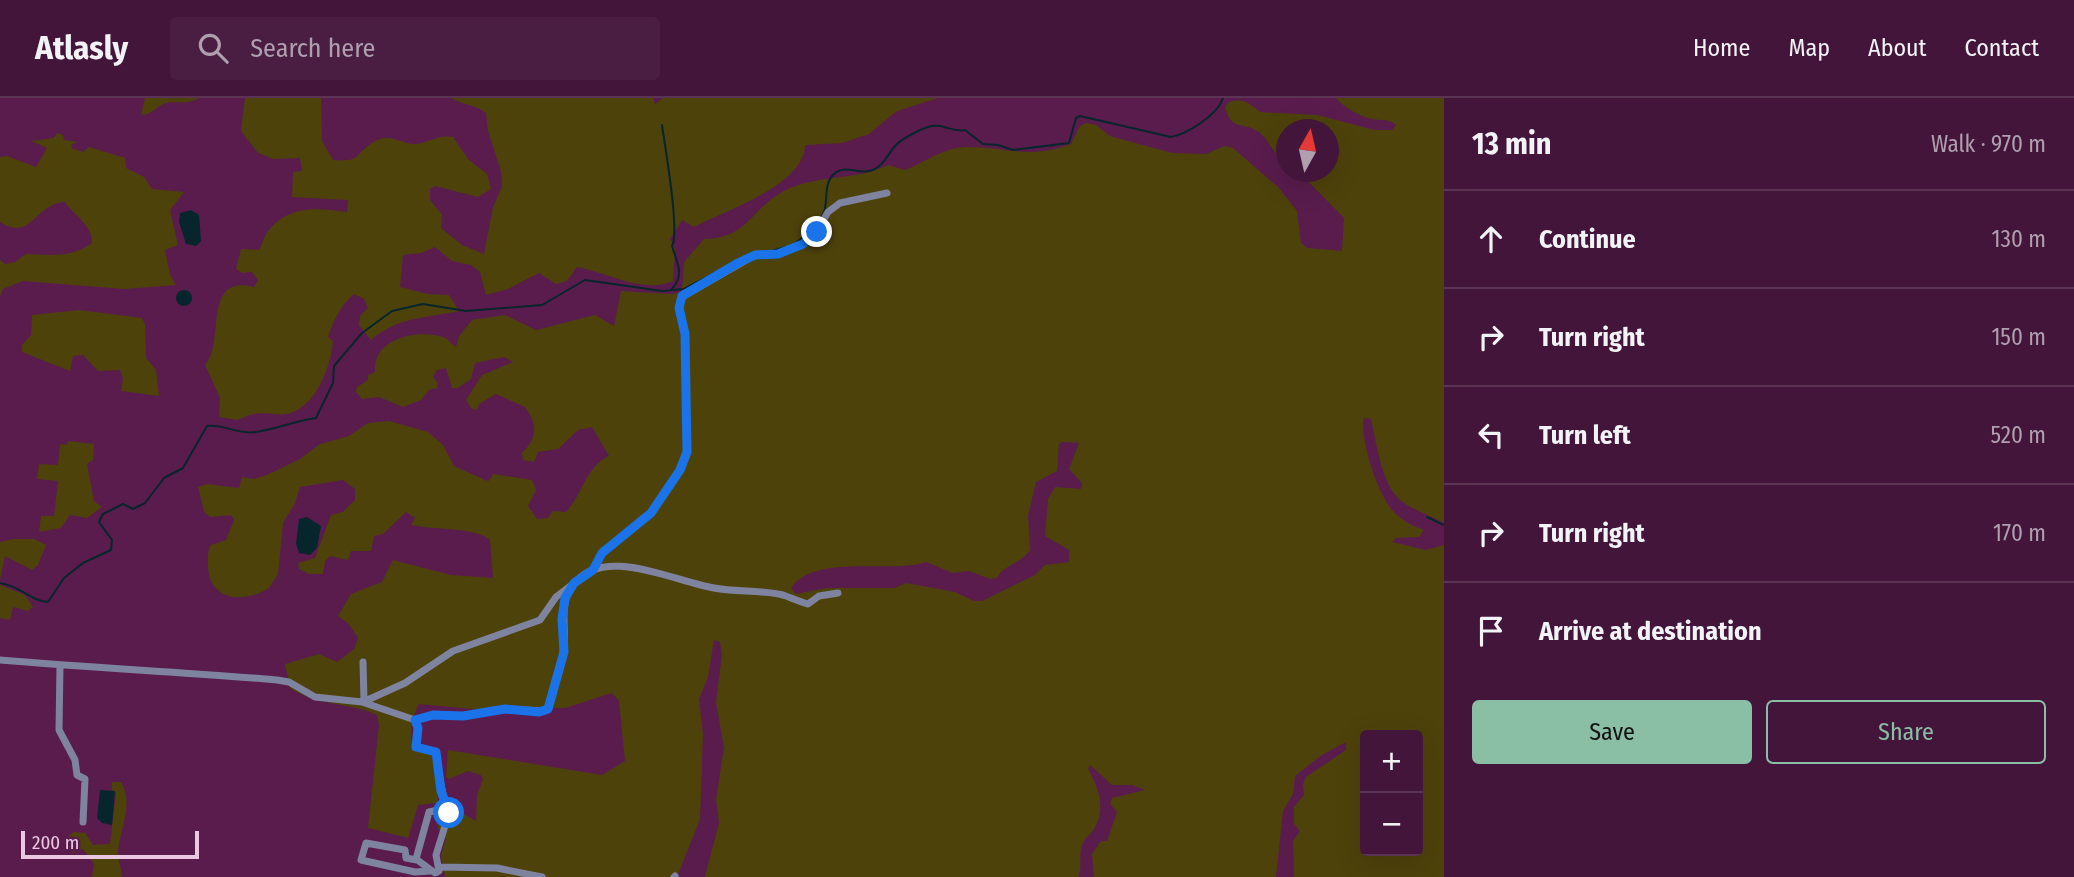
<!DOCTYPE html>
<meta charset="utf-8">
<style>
body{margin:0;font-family:"Fira Sans Condensed",sans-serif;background:#4a1e42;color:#f1f3f6}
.controls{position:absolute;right:21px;bottom:21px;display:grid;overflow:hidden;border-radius:7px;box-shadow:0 7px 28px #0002}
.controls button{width:63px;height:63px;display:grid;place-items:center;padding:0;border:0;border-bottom:2px solid #5b3454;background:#43153a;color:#f1f3f6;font:35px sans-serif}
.compass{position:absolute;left:1276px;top:21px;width:63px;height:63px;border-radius:50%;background:#43153a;box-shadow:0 7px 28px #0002;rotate:8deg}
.scale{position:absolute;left:21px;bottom:18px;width:178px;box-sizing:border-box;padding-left:7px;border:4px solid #ecc7e2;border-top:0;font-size:19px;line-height:24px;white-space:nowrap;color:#ecc7e2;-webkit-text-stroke:5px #591c4d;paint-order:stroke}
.stop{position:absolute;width:21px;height:21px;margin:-16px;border:5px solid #1a73e8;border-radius:50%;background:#fff}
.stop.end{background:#1a73e8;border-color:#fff;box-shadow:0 2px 7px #0008}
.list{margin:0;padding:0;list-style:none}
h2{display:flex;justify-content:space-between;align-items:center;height:91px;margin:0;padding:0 28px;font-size:30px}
h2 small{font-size:23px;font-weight:400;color:#af9faf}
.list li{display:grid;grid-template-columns:46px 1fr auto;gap:21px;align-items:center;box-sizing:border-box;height:98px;padding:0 28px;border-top:2px solid #5b3454}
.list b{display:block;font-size:26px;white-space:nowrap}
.list em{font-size:23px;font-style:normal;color:#af9faf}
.actions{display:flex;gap:14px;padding:21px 28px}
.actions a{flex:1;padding:16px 0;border:2px solid #8abfa5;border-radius:7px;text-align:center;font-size:24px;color:#8abfa5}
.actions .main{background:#8abfa5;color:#111}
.icon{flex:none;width:38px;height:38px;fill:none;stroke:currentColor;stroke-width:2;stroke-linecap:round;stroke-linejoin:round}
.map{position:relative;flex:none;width:1444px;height:779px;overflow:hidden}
header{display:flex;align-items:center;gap:42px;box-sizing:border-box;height:98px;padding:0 35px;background:#43153a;border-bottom:2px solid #5b3454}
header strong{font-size:33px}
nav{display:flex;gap:38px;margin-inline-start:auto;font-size:24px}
.search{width:490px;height:63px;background:#4a1e42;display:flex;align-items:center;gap:18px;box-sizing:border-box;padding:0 24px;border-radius:7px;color:#af9faf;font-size:26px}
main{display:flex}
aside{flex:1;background:#43153a}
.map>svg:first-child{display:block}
.green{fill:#4e420b;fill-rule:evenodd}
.water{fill:#07252c}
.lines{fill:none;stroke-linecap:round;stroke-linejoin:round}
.stream{stroke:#07252c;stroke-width:2}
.minor{stroke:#7e839f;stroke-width:7}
.route{stroke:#1a73e8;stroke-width:9}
</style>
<header>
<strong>Atlasly</strong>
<div class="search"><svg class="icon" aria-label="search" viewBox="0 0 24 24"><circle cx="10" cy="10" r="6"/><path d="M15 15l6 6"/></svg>Search here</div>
<nav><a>Home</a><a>Map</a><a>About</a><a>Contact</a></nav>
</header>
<main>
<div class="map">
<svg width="1444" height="779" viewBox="0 0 1444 779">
<rect width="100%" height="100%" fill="#591c4d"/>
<path class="green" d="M145,0H199C189,7 177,3 166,5C157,7 153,17 141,17Z
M245,0H321L322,43L333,62C361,64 353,58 372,45C390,33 402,47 415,46C429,45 438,36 453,39L468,61L487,76L491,91L478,99L435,88L430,91V102L442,117L441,130L462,147L484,156L493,109L502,89L501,73L488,33L486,15C474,6 463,7 451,0H653L655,6L663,0H938L897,13L869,36L842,45L805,47C804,88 725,112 694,129L682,122L670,141L675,152L673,183C642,196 609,175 577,169L567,183L556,186L539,175L508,191L486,197L480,174L471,167L452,163L435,149L421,155L403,157L400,189L428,196L449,197L459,213C426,220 397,219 371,242L359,227L360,218L368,210L364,201L354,196C341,207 333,223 328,239L333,243C331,267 317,306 291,315C275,320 260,309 238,322L219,319L220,300L205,267C226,244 201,176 254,189L258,182L252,174L242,175L236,171L241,151L259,152C263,145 264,137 269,132C290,107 317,110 347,114L348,102L292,99L293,74L302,73L300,60L273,61L258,55L241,33Z
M1336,0H1444V425C1429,416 1403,410 1393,394C1380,374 1376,344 1371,321L1364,320C1359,340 1378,396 1392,412C1400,421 1412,428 1424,432L1419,439L1396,440L1392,444L1426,452L1444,447V779H1294L1293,743L1300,733L1294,726V709L1304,697L1303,686L1306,679L1346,652V644L1322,657L1295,678L1293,696L1283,713L1276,779H1094L1092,756L1101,743H1107L1117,714L1110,706L1112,700L1145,692L1132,687H1112L1090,667L1088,671C1098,688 1106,710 1095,729C1092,736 1085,739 1082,747C1078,758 1083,768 1078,779H705L719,725L716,702L724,650L716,604L722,557L720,544L714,542L708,579L699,601L703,637L700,721L677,779H445L441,758L446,740L438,731V720L458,713L476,723L477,697L483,681L481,677L468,673L449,681L446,679L448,652L602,677L625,663L619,603L612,595L565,610L472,611L419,606C412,619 408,637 414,652L432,655L438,701L437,705L418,707L408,740L368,730L379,627L377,617C348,604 317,608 290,590L285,566L319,556L337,564L354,551L358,540L349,526L338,518L351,496L382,484L393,462L451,477L493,480L490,442C476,429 432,432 411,427L415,420L406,414L383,436L374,438L371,453H351L348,462L330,458L325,463L323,476H309L299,471L298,465L315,460L331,417L343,414L355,402V391L343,382L300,389L295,405L283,425L278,476L269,490C244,506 209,503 208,468C208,460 207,454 211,447L226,442L234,422L231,417L210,419L204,413L198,389L207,386L239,390L242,379L254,381L267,377L300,361L320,346L349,338L368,325L389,323L428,334L443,347L454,368L485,382L489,383L493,376L532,382L536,392L528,408L537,421L548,420L553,413L566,414C583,396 586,368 609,358L592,329L578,332L558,351L538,354L534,364L523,362L522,355C536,341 539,328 525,309L496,296L479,306L477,312L471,310L466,302L482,277L513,264L504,259L475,265L471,281L458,290H452L446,270L437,272L433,279L438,285L437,290L429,292L421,302L403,309L379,299L362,301L356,294L357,289L368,282V277L375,274C372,240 418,231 443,239C449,241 451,246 456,249L459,238L472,222L505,217L536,232L595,217L614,228L621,193L671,196L682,194L684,164L704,141C749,140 749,112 784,93C816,76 856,83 888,67L905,72C926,64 944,49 967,49C1008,49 1028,62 1071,46L1080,28L1086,25L1096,27L1110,38L1172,55L1206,56L1225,48L1233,50L1279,90L1297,113L1301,145L1307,150L1342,153L1344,120L1299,74H1328V32H1286V66C1275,58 1270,44 1260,35C1244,22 1231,35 1225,9L1229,4C1245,0 1248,5 1260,14L1317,17L1374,32H1392L1396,27C1388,20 1382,23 1372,21C1361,19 1343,9 1336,0ZM1062,344L1079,345L1069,371L1082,385L1081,391L1055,389L1048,401L1045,438L1069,452V464L1045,467L1035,477L982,503H974L955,494L906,485L895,490H826L796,496L791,490C814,455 894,476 926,464L953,475L969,473L990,481L997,480C1005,465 1021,466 1030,452L1028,418L1036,384L1057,373L1059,346ZM1365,637H1418V753H1365Z
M57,35L63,37L64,42L78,44L72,46L71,50L83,54L89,49L125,60L126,70L144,79L152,91L184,94L170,112L178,147L165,152L170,177L176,187L124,191L23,183L3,191L0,198V162L5,166L15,164L26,156C51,157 71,160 92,145C92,126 75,119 65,104C33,106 33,144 0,124V59L7,58L36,69L47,50L31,43L54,40Z
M79,212L142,220L145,227L146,260L156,272L159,298L121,293L123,280L120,272L98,273L83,257L73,258L70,273L22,254V247L31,237L32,217Z
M68,343L94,346L93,362L87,366L94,403L102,409L87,420L70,417L61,430L39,434L41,418H54L58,383L37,381L39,366L58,367L60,346L67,347Z
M13,441H34L46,447L38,467L32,472L5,458L0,482V444Z
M0,487L25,497L33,509L28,513L13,509L10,522L0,520Z
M112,684H121C135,707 118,734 118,756C119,764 121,771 122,779H92L94,766L83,751L73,755L63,742L74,734L85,735L93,747L110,746L116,695L112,692Z"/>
<path class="water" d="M191,112L199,117L201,143L196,148L186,146L179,124L180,115Z
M176 200a8 8 0 1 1 16 0a8 8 0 1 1-16 0Z
M307,419L321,428L317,450L310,457L299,455L296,446L299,421Z
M100,692L115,693L112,727L102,725L97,720Z"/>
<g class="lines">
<path class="stream" d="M662,27C665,49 680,133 672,148C677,165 685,176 672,191
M794,146C806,138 818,128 824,114C828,103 824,87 832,78C844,64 859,78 873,72C884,67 888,56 895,48C901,41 919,32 928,29C942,24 952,35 965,32L983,46L998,47L1013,52L1069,45L1076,20L1080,18L1171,39C1187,36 1218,17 1223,0
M771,153L786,149
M1427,419L1444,427
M0,485C21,488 30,503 48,504L64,480L83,465L111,452L112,442L99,424L103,416L123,406L133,411L145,405L164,380L183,370L207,328C224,326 239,337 256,334C276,331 295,323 316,320L333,285L334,268L362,235L392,213L423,206L466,213L542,207L585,182L662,193L684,191L749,157"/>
<path class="minor" d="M593,472L602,455L651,415L680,372L687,354L685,236L679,210L682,199L755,157L778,156L803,146L817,133L828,114L840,105L887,95
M0,562C93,570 185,574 277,582L289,584L315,599L362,604L415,622L433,617L462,618L505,611L545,613L550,606C553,588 559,572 563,555C568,531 557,509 573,487C603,446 675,484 714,490C735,494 763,492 783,497C792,500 800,504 808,506L819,498L838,495
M363,564L364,603
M60,568L59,632L75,662L77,677L85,681L83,724
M363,604L405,585L453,553L540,522L556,499L573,486
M415,622L418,630L416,649L436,654C439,675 441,695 449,715L436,757L439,773L435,775L416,761L429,714L447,710
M417,762L406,760L405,752L366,745L361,762L415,774L430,773
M439,769L497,770L542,779
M674,779L675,778"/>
</g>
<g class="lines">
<path class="route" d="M449,715L441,693L436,654L416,649L418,630L415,622L433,617L463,618L505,611L539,614L548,611L564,554L562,521L565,500L574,485L593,472L602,455L651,415L680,372L687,354L685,236L679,210L682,198L738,165L755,157L778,156L803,146L817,134"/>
</g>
</svg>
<div class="controls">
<button>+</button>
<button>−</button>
</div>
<svg class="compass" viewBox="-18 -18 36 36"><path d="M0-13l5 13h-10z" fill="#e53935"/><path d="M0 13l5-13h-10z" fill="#af9faf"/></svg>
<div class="scale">200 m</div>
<div class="stop" style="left:449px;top:715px"></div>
<div class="stop end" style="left:817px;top:134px"></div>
</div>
<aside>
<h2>13 min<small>Walk · 970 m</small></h2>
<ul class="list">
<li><svg class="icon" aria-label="ahead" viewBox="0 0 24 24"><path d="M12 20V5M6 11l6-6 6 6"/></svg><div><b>Continue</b></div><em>130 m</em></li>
<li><svg class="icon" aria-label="right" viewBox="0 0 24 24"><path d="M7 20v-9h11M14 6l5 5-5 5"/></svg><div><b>Turn right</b></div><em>150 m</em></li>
<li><svg class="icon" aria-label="left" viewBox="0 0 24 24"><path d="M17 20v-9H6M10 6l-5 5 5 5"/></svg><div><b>Turn left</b></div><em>520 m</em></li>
<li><svg class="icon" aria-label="right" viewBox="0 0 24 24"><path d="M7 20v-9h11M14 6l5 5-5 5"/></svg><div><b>Turn right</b></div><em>170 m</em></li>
<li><svg class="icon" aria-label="arrive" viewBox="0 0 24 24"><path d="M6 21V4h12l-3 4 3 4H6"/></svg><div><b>Arrive at destination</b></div></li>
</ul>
<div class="actions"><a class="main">Save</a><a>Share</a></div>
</aside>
</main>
